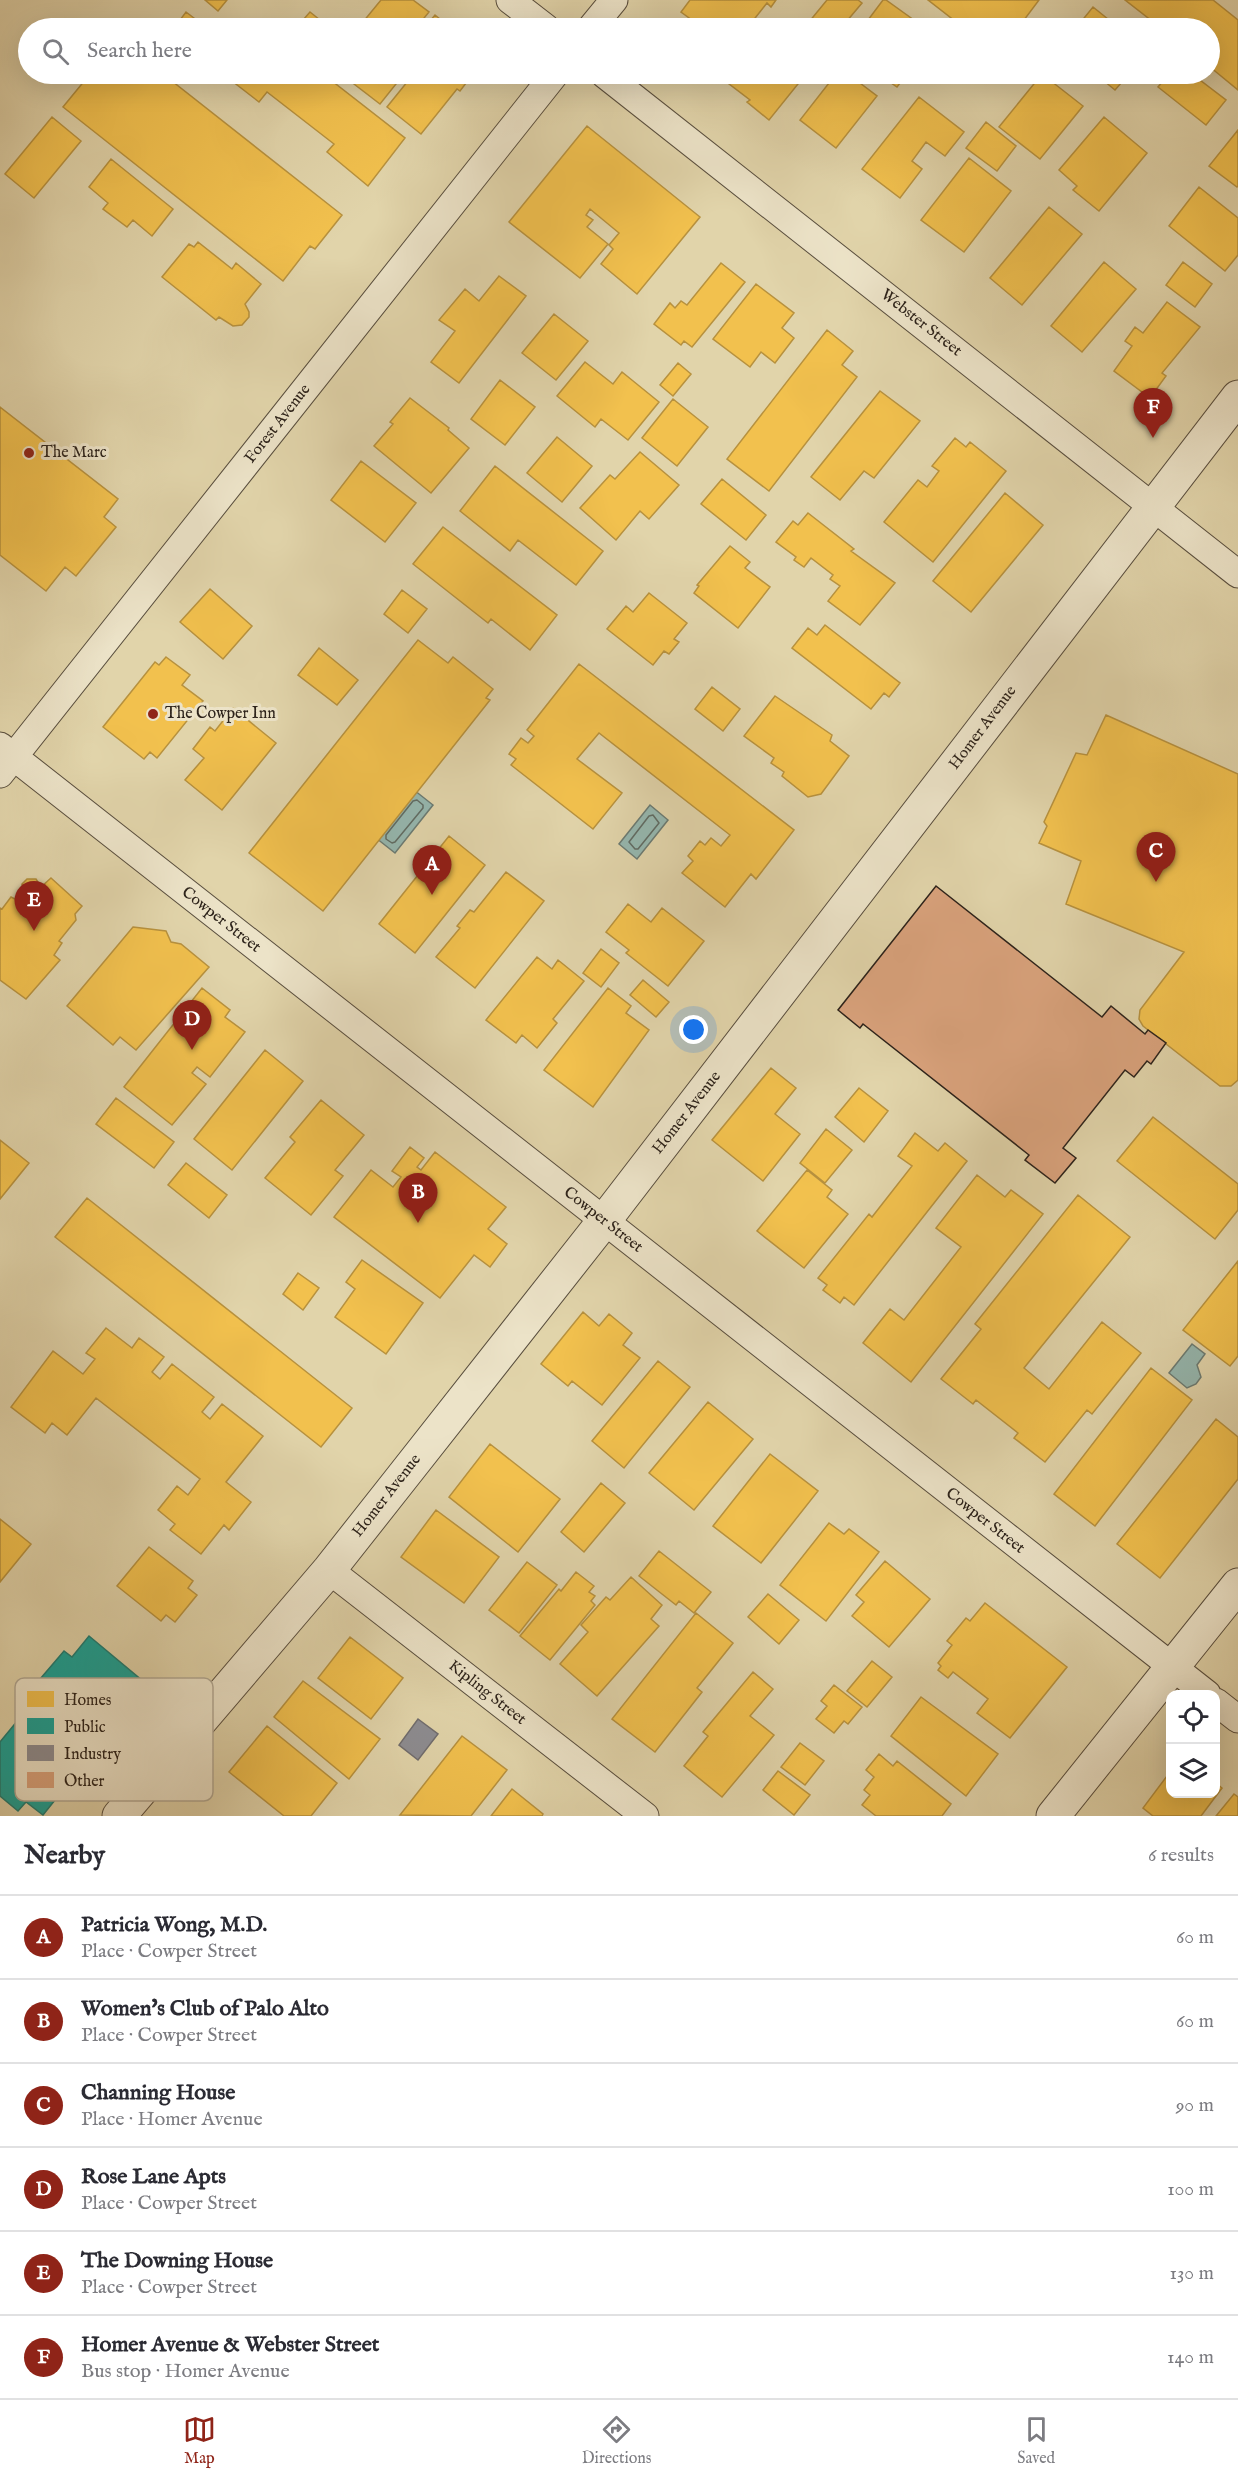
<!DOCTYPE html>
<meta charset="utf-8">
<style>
body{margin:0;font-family:"IM FELL English",serif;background:#f7f7f7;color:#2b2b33}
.controls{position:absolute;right:18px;bottom:18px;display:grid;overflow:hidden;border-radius:12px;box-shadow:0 6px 24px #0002}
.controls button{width:54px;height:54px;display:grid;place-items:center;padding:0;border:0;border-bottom:2px solid #e1e1e2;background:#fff;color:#2b2b33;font:30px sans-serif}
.you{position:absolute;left:694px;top:1030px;width:21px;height:21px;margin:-15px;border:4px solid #fff;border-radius:50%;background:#1a73e8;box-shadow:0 0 0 9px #1a73e833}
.badge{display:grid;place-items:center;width:39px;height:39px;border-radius:50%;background:#8f2418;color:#fff;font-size:20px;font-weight:700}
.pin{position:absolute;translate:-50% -50px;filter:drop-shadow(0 2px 3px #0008)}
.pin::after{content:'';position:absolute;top:32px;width:21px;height:18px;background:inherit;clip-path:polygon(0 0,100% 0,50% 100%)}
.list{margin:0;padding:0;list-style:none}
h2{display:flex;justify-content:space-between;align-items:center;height:78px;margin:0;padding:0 24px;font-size:26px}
h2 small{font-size:20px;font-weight:400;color:#7c7c81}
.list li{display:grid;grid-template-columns:39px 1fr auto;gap:18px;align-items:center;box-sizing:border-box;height:84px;padding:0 24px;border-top:2px solid #e1e1e2}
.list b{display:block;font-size:22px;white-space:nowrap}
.list p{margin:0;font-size:20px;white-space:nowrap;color:#7c7c81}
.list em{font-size:20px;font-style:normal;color:#7c7c81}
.icon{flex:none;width:33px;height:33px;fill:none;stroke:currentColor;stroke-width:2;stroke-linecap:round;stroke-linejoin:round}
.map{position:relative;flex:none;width:1238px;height:1816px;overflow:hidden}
.search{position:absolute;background:#fff;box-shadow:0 6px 24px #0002;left:18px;right:18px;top:18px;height:66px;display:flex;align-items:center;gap:15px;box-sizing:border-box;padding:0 21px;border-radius:33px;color:#7c7c81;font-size:22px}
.sheet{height:582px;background:#fff}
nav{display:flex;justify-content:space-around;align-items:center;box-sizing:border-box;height:84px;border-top:2px solid #e1e1e2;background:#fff;font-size:16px;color:#7c7c81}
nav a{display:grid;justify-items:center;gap:3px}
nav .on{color:#8f2418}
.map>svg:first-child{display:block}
.water{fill:#95b7af;stroke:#6b7b73;stroke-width:1.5}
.homes{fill:#f2c14e;stroke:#b7913e;stroke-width:1.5}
.public{fill:#17a398;stroke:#1d7c72;stroke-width:1.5}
.industry{fill:#8d8d92;stroke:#706d6e;stroke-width:1.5}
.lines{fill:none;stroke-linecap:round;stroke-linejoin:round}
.shore{stroke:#606c64;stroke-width:1.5}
.building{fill:#d9a27c;stroke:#2c221a;stroke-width:1.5}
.minor-casing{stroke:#594e3e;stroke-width:29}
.tertiary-casing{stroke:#594e3e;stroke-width:35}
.minor{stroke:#ece3c8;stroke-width:27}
.tertiary{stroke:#ece3c8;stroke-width:33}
.poi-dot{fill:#8f2418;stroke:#ece3c8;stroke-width:2}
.labels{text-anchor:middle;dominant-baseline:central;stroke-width:6;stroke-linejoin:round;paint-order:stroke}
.street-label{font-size:16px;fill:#2c221a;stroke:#ece3c8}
.poi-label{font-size:16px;fill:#2c221a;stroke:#ece3c8;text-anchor:start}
.key{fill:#ece3c8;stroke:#b2a994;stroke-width:1.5}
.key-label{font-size:16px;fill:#2c221a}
</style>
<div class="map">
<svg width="1238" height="1816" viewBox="0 0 1238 1816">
<rect width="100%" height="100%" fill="#e1d4aa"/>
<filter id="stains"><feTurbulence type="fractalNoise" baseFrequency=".00333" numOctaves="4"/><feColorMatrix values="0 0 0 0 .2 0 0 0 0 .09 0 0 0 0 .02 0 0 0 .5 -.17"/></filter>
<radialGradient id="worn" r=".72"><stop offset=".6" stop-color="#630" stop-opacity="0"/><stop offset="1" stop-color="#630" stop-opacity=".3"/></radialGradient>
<path class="water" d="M414,790L433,805L395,853L376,838Z
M650,805L668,820L637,859L619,844Z
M1192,1344L1205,1354L1197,1365L1201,1377L1196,1384L1187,1388L1169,1373Z"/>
<path class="homes" d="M205,0H227L218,11Z
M381,0H413L429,12L416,28H358Z
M690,0H776L771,7L767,3L748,27L745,25L742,28H691L696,23L681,12Z
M827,0H858L862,3L841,28H804Z
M883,0H886L925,28H862Z
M928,0H1039L1018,28H964Z
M1125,0H1213L1238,20V90L1210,67V28H1161Z
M1093,7L1119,28H1076Z
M186,12L207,28H174Z
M310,12L330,28H296Z
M435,15L451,28H424Z
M90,74H163L342,215L315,249L310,246L283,281L63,107Z
M223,74H323L405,138L368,186L327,152L334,144L267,92L259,102Z
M341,74H404L380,104Z
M409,74H473L460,91L457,89L421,134L387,107L412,76Z
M711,74H806L769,120L747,102L750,100L725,81L724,83Z
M836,74H848L877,96L836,148L800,120Z
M878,74H907L897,87Z
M1042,74L1083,106L1040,159L999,127Z
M1089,74H1129L1115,90L1098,76L1096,79Z
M1169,74H1192L1226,100L1206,125L1158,87Z
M919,97L964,132L945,156L926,142L912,161L922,169L900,198L862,169Z
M52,117L81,141L34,198L5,174Z
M1104,117L1147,153L1099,211L1073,190L1077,186L1059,170Z
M986,122L1016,146L997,171L966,148Z
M587,126L700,217L637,294L601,264L613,249L609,245L619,233L590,209L586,215L593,220L587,227L608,244L580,278L509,222Z
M1238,130V186L1237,187L1209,166Z
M969,158L1011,191L964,252L921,220Z
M111,159L173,209L152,236L133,220L127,227L103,209L108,203L89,187Z
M1199,187L1238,218V255L1225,271L1169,226Z
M1049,207L1082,234L1022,305L990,278Z
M198,242L232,269L236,263L261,284L245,304L249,312V317L242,325L233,326L219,317L216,320L162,277L189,244L194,247Z
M1104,262L1136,289L1082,352L1051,326Z
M1183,262L1212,284L1195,307L1166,285Z
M721,263L745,282L692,347L684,341L681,345L654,324L670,303L675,308L681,301L687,305Z
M499,276L526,296L459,383L431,362L455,331L439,320L465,289L479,301Z
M756,284L794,313L782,328L794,338L775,363L761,352L750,367L713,339Z
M1167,302L1200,327L1162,373L1166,376L1150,398L1114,371L1132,346L1125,341L1135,327L1143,333Z
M554,314L588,341L556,380L522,353Z
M827,330L853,351L842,365L857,377L769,491L727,459Z
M585,362L613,384L622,372L659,402L628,440L601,419L595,427L557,396Z
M678,363L691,374L673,396L660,385Z
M500,380L535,407L505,445L471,419Z
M880,391L920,421L874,478L864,471L840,500L811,477Z
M410,398L449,428L448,430L469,448L431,493L374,446L393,424L390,422Z
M673,399L708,427L677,466L642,438Z
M0,407L118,499L104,517L116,527L76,576L65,567L46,591L0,555Z
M557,437L592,466L562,502L527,473Z
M955,438L966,447L970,442L1006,471L933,562L884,522L918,480L927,487L939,471L932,466Z
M640,452L679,485L649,519L640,511L616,540L580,508L610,475L615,479Z
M361,461L416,503L385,542L331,500Z
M495,466L603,551L576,585L518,540L510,551L460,511Z
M722,479L766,515L746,540L701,504Z
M1005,493L1043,525L971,612L933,581Z
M808,513L854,549L851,551L895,583L860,625L828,601L840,586L830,579L833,575L811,558L804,567L794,560L796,557L776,542L793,521L798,525Z
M443,527L557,615L530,650L491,619L488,623L413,564Z
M730,546L750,562L745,568L770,587L738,628L694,593L699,586L697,585Z
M210,589L252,626L223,659L180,622Z
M402,590L427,609L408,633L384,614Z
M649,593L687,623L674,639L679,642L669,654L664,651L653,665L607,629L626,606L633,612Z
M825,625L900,683L889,697L884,693L871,709L792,648L808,628L817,635Z
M418,640L448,663L453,657L493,689L486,698L490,700L323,911L249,853Z
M319,648L358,680L337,705L298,675Z
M166,657L190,675L182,685L203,701L157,758L150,752L144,759L103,727L155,662L159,665Z
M579,664L794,830L756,879L751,874L725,907L682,873L693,861L688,856L700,841L705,845L711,838L721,846L730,835L599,733L577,759L622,793L593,829L511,765L516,759L509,754L521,738L528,743L534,736L527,730Z
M712,687L740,709L723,731L695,709Z
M775,696L832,735L830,741L849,756L821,794L808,797L782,776L784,772L771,763L774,758L744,736Z
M233,708L276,743L222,810L185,780L204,758L193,749L210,727L215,731Z
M1106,715L1238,774V1080L1231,1086H1220L1143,1026L1139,1019L1140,1010L1184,952L1066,904L1081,861L1039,843L1047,826L1044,822L1076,753L1087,755Z
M449,836L485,865L415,953L379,924Z
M506,872L544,901L475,988L436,957L460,928L457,926L470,910L474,912Z
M51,878L82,906L75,914L76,920L59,941L62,943L54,955L60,960L26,999L0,980V908L2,909L11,897L15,899L22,890V884L27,879H36L41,887Z
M628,904L651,922L662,908L704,941L668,986L626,953L629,950L606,932Z
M133,927L166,931L171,942L181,944L209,967L136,1050L120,1037L113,1045L67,1006Z
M601,949L619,963L601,987L583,973Z
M537,957L552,969L558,960L584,981L553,1019L557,1023L537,1048L522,1035L516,1043L486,1020Z
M643,980L669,1002L656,1017L630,995Z
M202,988L230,1010L225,1017L245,1032L210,1077L197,1067L192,1073L206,1084L172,1125L124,1087Z
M608,988L631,1006L626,1013L649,1030L593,1107L544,1070Z
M265,1050L303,1081L232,1170L194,1139Z
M771,1068L796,1088L775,1114L800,1134L763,1181L712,1140Z
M859,1088L888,1111L864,1142L835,1117Z
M116,1098L174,1142L154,1168L96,1124Z
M321,1100L364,1135L335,1170L343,1176L311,1215L265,1178L295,1142L290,1137Z
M1153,1117L1238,1184V1210L1215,1239L1117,1161Z
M826,1129L852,1150L825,1183L800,1163Z
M915,1133L938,1151L945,1143L967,1161L854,1305L844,1297L840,1303L823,1290L827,1285L818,1278L869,1214L872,1217L912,1166L898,1156Z
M0,1140L29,1163L0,1199Z
M410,1147L424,1158L417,1167L421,1170L435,1152L506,1207L488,1229L507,1244L490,1267L474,1255L440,1298L334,1217L371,1170L393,1187L401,1177L392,1171Z
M186,1163L227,1195L209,1218L168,1185Z
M807,1170L832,1190L827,1197L848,1214L804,1268L757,1231Z
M977,1175L1005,1197L1011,1190L1043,1214L911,1382L863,1343L890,1309L904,1320L961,1247L936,1228Z
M1078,1195L1130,1237L1024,1368L1049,1389L1102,1322L1141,1353L1092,1414L1087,1410L1045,1462L1014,1438L1018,1433L976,1400L973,1404L941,1379L981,1329L975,1324Z
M87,1198L352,1408L321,1447L55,1237Z
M362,1260L423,1303L386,1354L335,1317L355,1289L346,1282Z
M1238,1261V1356L1230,1366L1183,1330Z
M298,1273L319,1288L303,1310L283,1294Z
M583,1312L599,1326L609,1314L632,1333L623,1345L640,1358L602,1405L572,1381L568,1386L541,1364Z
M106,1328L132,1348L139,1338L164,1357L152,1372L160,1379L172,1364L214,1397L202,1412L210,1419L222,1404L263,1436L226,1482L251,1502L229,1530L224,1525L201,1554L170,1530L175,1524L158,1510L177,1486L188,1495L200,1479L96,1398L67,1435L52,1423L45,1433L11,1407L53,1351L83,1374L95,1359L86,1353Z
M658,1361L690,1387L624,1468L592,1441Z
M1151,1368L1192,1400L1095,1526L1054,1494Z
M708,1402L753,1439L694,1510L649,1473Z
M1216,1419L1238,1437V1479L1160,1578L1117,1544Z
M490,1444L560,1499L518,1552L449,1497Z
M770,1454L818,1491L761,1563L713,1526Z
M601,1483L625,1503L584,1552L561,1532Z
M436,1510L499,1557L464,1603L401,1557Z
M0,1519L31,1544L0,1582Z
M829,1523L844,1534L849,1529L879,1552L826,1621L780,1585Z
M149,1547L193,1581L188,1588L197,1595L175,1622L166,1615L161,1621L117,1586Z
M659,1551L711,1592L694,1613L679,1601L676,1605L639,1576Z
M885,1561L930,1599L889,1647L852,1616L864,1602L856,1595Z
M527,1562L557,1585L519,1633L489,1610Z
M576,1572L594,1586L589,1592L595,1596L591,1601L595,1605L550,1660L520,1636L559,1589L561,1591Z
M631,1577L662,1605L651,1619L659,1626L597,1696L560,1664L588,1632L581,1625L606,1597L610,1600Z
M768,1594L799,1620L779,1644L748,1617Z
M985,1603L1067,1667L1010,1738L977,1713L988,1699L953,1672L948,1678L938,1670L941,1666L938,1663L952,1645L947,1641L966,1618L970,1621Z
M696,1613L733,1643L697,1688L702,1692L655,1752L612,1719Z
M350,1637L403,1678L371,1719L318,1678Z
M872,1661L892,1677L867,1707L847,1691Z
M753,1672L773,1689L750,1716L774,1735L722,1797L684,1766L708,1736L703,1732Z
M303,1681L380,1739L349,1779L274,1717Z
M834,1685L862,1707L848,1724L844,1721L834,1733L816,1719L827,1706L821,1701Z
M921,1697L998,1754L966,1796L891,1736Z
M267,1726L337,1783L311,1816H284L229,1772Z
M462,1736L507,1770L471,1816L400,1815Z
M800,1743L824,1761L805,1785L781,1767Z
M879,1754L893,1766L897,1761L951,1804L942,1816H876L862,1805L870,1795L864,1790L874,1777L866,1770Z
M778,1771L810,1795L794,1815L763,1790Z
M1170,1772V1794H1216V1783L1222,1788L1201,1816H1153L1143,1808Z
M512,1789L543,1814L542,1816H491Z
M1234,1794L1238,1797V1816H1216Z"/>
<path class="public" d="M89,1636L144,1682L139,1689L146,1695L129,1715L121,1709L104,1729L113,1736L95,1758L86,1750L53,1790L59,1795L43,1815L26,1802L18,1811L0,1796V1742L42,1691L35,1685L64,1651L72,1657Z"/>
<path class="industry" d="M418,1719L438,1734L418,1760L399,1745Z"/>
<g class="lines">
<path class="shore" d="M417,800L423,805V808L395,842L392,843L386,839V835L413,801Z
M653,815L659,823L638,849H635L629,842L649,816Z"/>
</g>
<path class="building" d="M936,886L1102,1017L1111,1006L1145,1034L1148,1030L1166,1043L1151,1064L1147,1061L1134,1077L1125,1070L1063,1148L1076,1158L1055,1183L1025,1160L1029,1155L863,1024L860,1028L838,1010Z"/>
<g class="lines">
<defs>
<path id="minor" d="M510,0L546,28
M591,28L614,0
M604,74L1238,574
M0,746L1207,1694
M0,774L555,74
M329,1570L645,1816
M1216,1702L1238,1719"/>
<path id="tertiary" d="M119,1816L329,1570L400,1480L604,1221L1238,397
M1053,1816L1238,1585"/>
</defs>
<use href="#minor" class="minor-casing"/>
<use href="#tertiary" class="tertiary-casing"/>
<use href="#minor" class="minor"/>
<use href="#tertiary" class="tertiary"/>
</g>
<g class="poi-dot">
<circle cx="29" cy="453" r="6"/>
<circle cx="153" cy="714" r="6"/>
</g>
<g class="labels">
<g class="street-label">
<text transform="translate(921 323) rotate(38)">Webster Street</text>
<text transform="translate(278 424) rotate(-52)">Forest Avenue</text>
<text transform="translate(983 728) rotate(-53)">Homer Avenue</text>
<text transform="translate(221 920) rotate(38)">Cowper Street</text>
<text transform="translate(687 1113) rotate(-52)">Homer Avenue</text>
<text transform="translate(603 1220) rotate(38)">Cowper Street</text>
<text transform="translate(387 1496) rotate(-52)">Homer Avenue</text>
<text transform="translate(985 1521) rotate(38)">Cowper Street</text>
<text transform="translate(487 1693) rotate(38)">Kipling Street</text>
</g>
<g class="poi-label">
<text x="41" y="453">The Marc</text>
<text x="165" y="714">The Cowper Inn</text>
</g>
</g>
<rect x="15" y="1678" width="198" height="123" rx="9" class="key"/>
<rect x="27" y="1691" width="27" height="16" fill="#f2c14e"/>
<rect x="27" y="1718" width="27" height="16" fill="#17a398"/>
<rect x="27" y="1745" width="27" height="16" fill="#8d8d92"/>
<rect x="27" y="1772" width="27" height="16" fill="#d9a27c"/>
<g class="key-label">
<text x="64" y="1705">Homes</text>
<text x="64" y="1732">Public</text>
<text x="64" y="1759">Industry</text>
<text x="64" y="1786">Other</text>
</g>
<rect width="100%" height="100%" filter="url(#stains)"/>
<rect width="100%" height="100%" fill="url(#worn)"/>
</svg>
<div class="controls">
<button><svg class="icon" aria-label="locate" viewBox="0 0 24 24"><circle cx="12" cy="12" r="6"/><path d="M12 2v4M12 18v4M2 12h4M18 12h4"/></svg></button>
<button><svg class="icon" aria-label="layers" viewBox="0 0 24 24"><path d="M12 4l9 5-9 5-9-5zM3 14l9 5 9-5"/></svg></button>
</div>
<div class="you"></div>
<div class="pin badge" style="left:432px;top:895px">A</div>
<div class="pin badge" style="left:418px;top:1223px">B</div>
<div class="pin badge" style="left:1156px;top:882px">C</div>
<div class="pin badge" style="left:192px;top:1050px">D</div>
<div class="pin badge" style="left:34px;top:931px">E</div>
<div class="pin badge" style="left:1153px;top:438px">F</div>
<div class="search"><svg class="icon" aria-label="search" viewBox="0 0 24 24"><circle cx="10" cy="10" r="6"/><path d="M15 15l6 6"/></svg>Search here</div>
</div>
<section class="sheet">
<h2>Nearby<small>6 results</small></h2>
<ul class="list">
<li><span class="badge">A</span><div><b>Patricia Wong, M.D.</b><p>Place · Cowper Street</p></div><em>60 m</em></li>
<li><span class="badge">B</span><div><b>Women's Club of Palo Alto</b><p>Place · Cowper Street</p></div><em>60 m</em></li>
<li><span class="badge">C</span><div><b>Channing House</b><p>Place · Homer Avenue</p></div><em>90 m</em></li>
<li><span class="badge">D</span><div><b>Rose Lane Apts</b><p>Place · Cowper Street</p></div><em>100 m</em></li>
<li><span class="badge">E</span><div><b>The Downing House</b><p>Place · Cowper Street</p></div><em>130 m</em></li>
<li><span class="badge">F</span><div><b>Homer Avenue &amp; Webster Street</b><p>Bus stop · Homer Avenue</p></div><em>140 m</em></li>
</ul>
</section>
<nav>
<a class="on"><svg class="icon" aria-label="map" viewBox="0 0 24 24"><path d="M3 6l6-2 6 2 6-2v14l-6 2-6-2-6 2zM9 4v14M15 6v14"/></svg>Map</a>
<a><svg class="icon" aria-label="directions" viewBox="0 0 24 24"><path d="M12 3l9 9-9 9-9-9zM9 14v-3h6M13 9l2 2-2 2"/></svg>Directions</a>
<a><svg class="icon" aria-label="saved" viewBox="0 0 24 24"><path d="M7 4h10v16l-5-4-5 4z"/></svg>Saved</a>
</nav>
